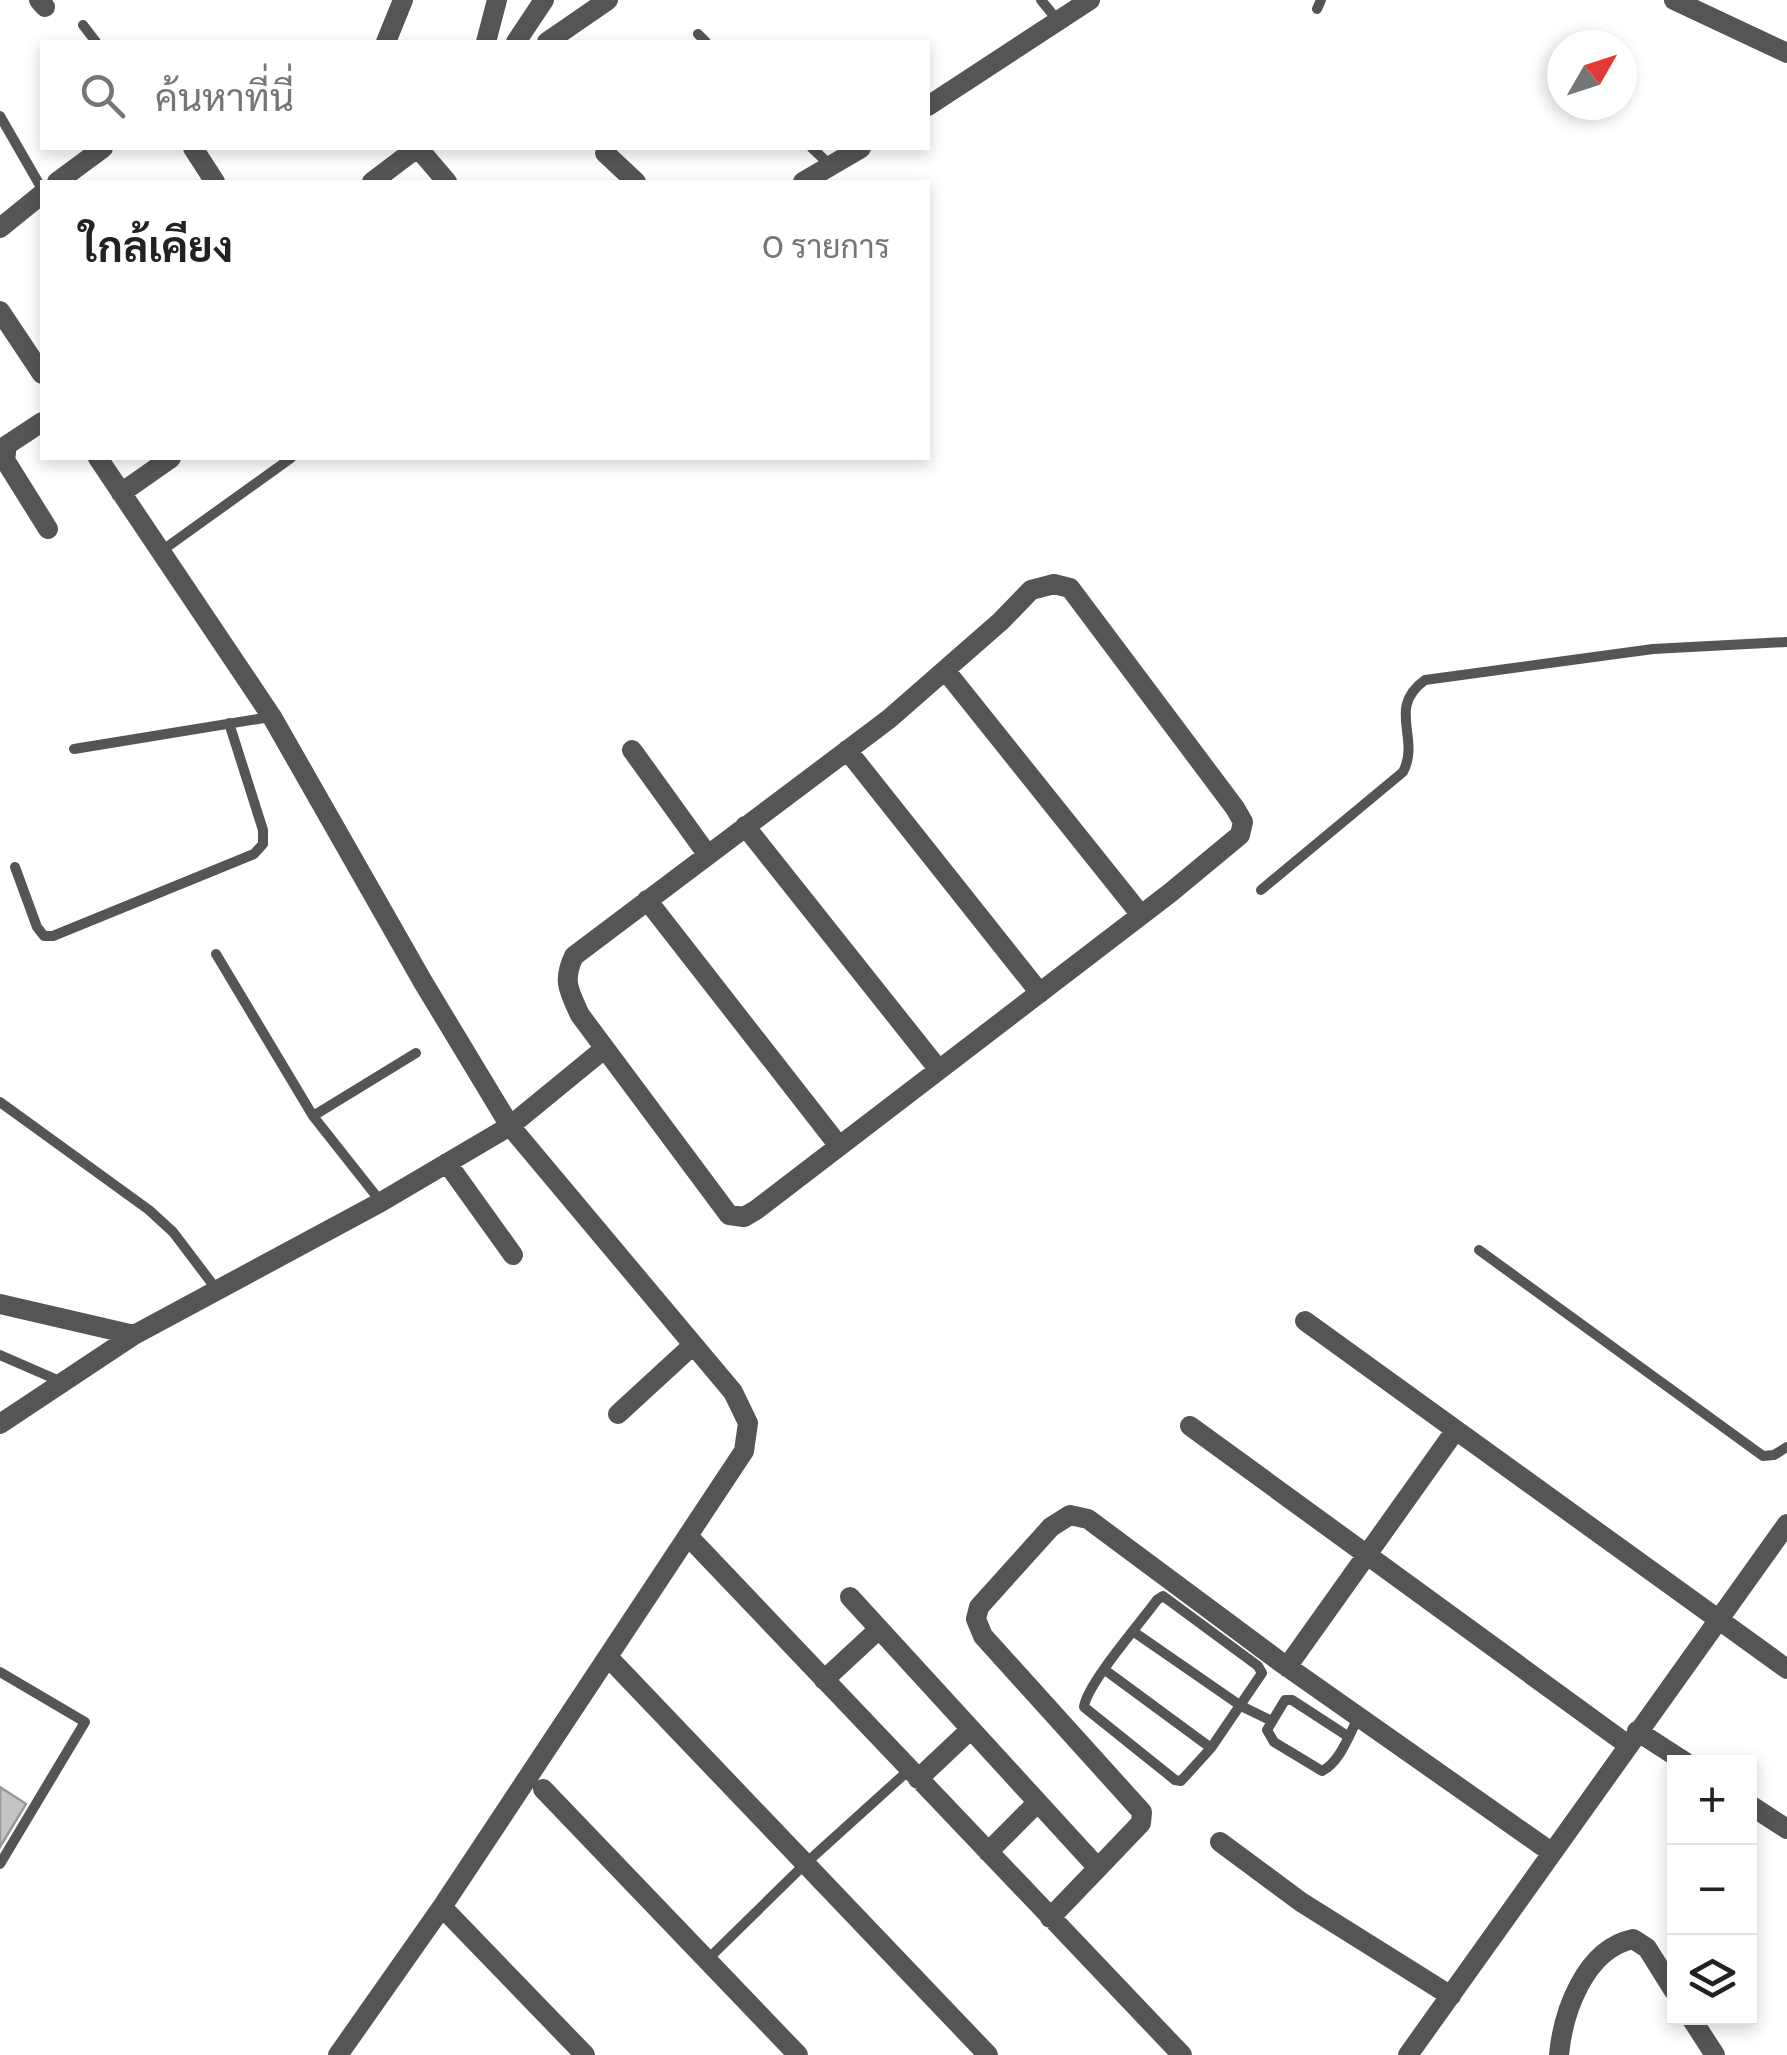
<!DOCTYPE html>
<html lang="th">
<meta charset="utf-8">
<style>
body{margin:0;font-family:Cabin,Sarabun,sans-serif;background:#f6f6f6;color:#222}
.controls{position:absolute;right:30px;bottom:30px;display:grid;overflow:hidden;border-radius:0px;box-shadow:0 5px 15px #0003}
.controls button{width:90px;height:90px;display:grid;place-items:center;padding:0;border:0;border-bottom:2px solid #e0e0e0;background:#fff;color:#222;font:50px sans-serif}
.compass{position:absolute;left:1547px;top:30px;width:90px;height:90px;border-radius:50%;background:#fff;box-shadow:0 5px 15px #0003;rotate:51deg}
.list{margin:0;padding:0;list-style:none}
h2{display:flex;justify-content:space-between;align-items:center;height:130px;margin:0;padding:0 40px;font-size:42px}
h2 small{font-size:32px;font-weight:400;color:#767676}
.icon{flex:none;width:55px;height:55px;fill:none;stroke:currentColor;stroke-width:2;stroke-linecap:round;stroke-linejoin:round}
.map{position:relative;flex:none;width:1787px;height:2055px;overflow:hidden}
.search{position:absolute;background:#fff;box-shadow:0 5px 15px #0003;left:40px;top:40px;width:890px;height:110px;display:flex;align-items:center;gap:25px;box-sizing:border-box;padding:0 35px;border-radius:0px;color:#767676;font-size:38px}
.panel{position:absolute;background:#fff;box-shadow:0 5px 15px #0003;left:40px;top:180px;width:890px;height:280px;border-radius:0px}
.map>svg:first-child{display:block}
.building{fill:#c4c4c4;stroke:#999;stroke-width:2.5}
.lines{fill:none;stroke-linecap:round;stroke-linejoin:round}
.lane{stroke:#555;stroke-width:10}
.street{stroke:#555;stroke-width:20}
</style>
<div class="map">
<svg width="1787" height="2055" viewBox="0 0 1787 2055">
<rect width="100%" height="100%" fill="#fff"/>
<path class="building" d="M0,1787L26,1804L0,1847Z"/>
<g class="lines">
<path class="lane" d="M1041,0L1059,22
M1317,9L1321,0
M83,25L96,42
M698,34L706,42
M0,116L42,189
M812,148L830,165
M160,552L291,458
M74,749L270,717
M15,867L37,927L44,936H53L254,854L263,844V830L229,723
M1261,890L1403,772C1421,738 1386,708 1425,680L1653,649L1787,642
M216,954L313,1116L381,1202
M0,1102L149,1210L173,1232L217,1290
M313,1116L416,1053
M1479,1250L1763,1456L1774,1455L1787,1447
M0,1355L62,1382
M1163,1596L1258,1666L1262,1673L1211,1748L1181,1781L1175,1780L1084,1707C1086,1685 1141,1622 1157,1600Z
M1134,1632L1241,1706L1272,1721
M1105,1670L1211,1748
M0,1672L85,1722L0,1864
M1349,1737L1292,1700H1285L1267,1730L1274,1742L1322,1771C1340,1762 1349,1735 1358,1718
M708,1959L805,1864L909,1770"/>
<path class="street" d="M39,0L45,7
M1674,0L1787,53
M386,42L403,0
M486,42L497,0
M516,42L544,0
M547,42L608,0
M928,106L1090,0
M193,148L215,182
M418,148L447,182
M605,153L636,182
M57,182L103,148
M372,182L417,148
M803,182L861,148
M0,228L42,194
M0,311L42,374
M42,422L7,445L5,460L48,529
M98,458L272,717L423,982L510,1126L733,1392L748,1423L744,1451L442,1907L338,2055
M121,493L171,458
M1054,584L1070,588L1235,808L1243,822L1240,835L1170,893L756,1210L744,1217L729,1215L580,1015C569,991 562,981 574,956L889,719L1001,621L1031,590Z
M945,670L1141,915
M632,750L707,854
M847,750L1040,993
M745,826L939,1070
M647,900L839,1146
M447,1163L513,1255
M0,1304L134,1335
M1305,1321L1787,1669
M618,1414L692,1346
M0,1424L134,1335L381,1202L510,1126L604,1049
M1190,1426L1628,1745
M688,1536L1182,2055
M850,1597L1098,1868L1050,1918
M608,1657L988,2055
M1287,1667L1455,1431
M824,1680L879,1629
M1637,1731L1685,1762
M918,1779L970,1730
M543,1789L798,2055
M1750,1805L1787,1829
M1220,1842L1301,1902L1451,1996
M988,1852L1037,1803
M1098,1868L1141,1823L1142,1812L983,1636L976,1619L979,1607L1051,1527L1070,1515L1088,1519L1279,1661L1551,1852
M442,1907L585,2055
M1691,2018L1715,2055
M1408,2055L1787,1524
M1559,2055C1563,2012 1585,1949 1633,1939L1647,1948L1674,1991"/>
</g>
</svg>
<div class="controls">
<button>+</button>
<button>−</button>
<button><svg class="icon" aria-label="layers" viewBox="0 0 24 24"><path d="M12 4l9 5-9 5-9-5zM3 14l9 5 9-5"/></svg></button>
</div>
<svg class="compass" viewBox="-18 -18 36 36"><path d="M0-13l5 13h-10z" fill="#e53935"/><path d="M0 13l5-13h-10z" fill="#767676"/></svg>
<div class="search"><svg class="icon" aria-label="search" viewBox="0 0 24 24"><circle cx="10" cy="10" r="6"/><path d="M15 15l6 6"/></svg>ค้นหาที่นี่</div>
<section class="panel">
<h2>ใกล้เคียง<small>0 รายการ</small></h2>
<ul class="list">
</ul>
</section>
</div>
